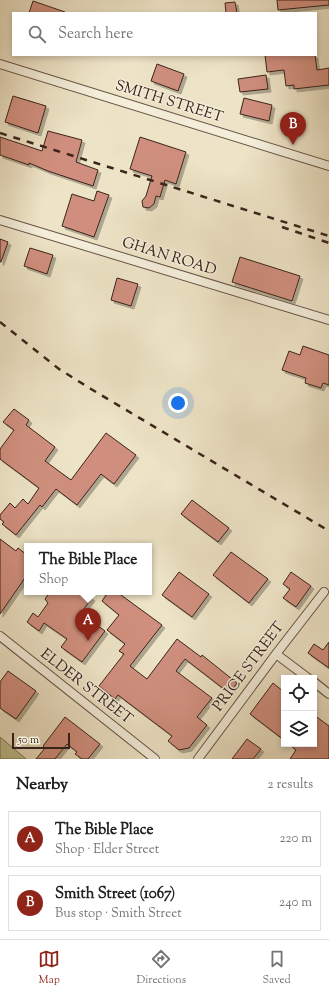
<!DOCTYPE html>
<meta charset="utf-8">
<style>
body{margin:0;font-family:"Sorts Mill Goudy",serif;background:#f2f2f2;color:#202124}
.controls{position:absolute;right:12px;bottom:12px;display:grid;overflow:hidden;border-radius:0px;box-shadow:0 2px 6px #0003}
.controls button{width:36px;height:36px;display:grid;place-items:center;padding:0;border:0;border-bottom:1px solid #e0e0e0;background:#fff;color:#202124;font:20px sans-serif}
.scale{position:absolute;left:12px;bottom:10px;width:58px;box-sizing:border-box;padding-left:4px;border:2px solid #3a231a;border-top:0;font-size:11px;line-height:14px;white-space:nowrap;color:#3a231a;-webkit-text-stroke:3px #f3edda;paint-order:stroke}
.you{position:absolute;left:178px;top:403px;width:14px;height:14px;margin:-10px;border:3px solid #fff;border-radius:50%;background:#1a73e8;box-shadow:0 0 0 6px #1a73e833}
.badge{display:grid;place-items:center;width:26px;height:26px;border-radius:50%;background:#8f2418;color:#fff;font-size:13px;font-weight:700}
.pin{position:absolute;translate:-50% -33px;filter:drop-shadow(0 1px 2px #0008)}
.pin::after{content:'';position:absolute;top:21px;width:14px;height:12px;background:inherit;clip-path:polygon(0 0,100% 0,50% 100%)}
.popup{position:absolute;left:24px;top:543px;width:128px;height:52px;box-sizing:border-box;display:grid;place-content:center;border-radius:0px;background:#fff;filter:drop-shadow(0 1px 3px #0005);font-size:13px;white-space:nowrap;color:#757577}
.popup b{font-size:15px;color:#202124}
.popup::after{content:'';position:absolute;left:50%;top:100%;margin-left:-8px;border:8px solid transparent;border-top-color:#fff}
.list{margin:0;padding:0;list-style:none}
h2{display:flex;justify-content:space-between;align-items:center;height:52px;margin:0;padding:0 16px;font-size:17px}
h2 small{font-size:13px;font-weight:400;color:#757577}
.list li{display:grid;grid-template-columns:26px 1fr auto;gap:12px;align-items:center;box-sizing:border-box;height:56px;margin:0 8px 8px;padding:0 8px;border:1px solid #e0e0e0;border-radius:0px}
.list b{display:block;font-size:15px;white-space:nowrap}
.list p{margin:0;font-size:13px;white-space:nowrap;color:#757577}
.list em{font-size:13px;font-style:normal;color:#757577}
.icon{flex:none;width:22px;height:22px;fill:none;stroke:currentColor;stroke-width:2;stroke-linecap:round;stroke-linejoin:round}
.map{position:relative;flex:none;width:329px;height:759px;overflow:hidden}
.search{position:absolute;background:#fff;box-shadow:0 2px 6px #0003;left:12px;right:12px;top:12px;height:44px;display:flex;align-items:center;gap:10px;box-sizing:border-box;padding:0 14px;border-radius:0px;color:#757577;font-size:15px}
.sheet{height:180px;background:#fff}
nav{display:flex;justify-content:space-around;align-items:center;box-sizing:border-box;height:56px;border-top:1px solid #e0e0e0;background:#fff;font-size:11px;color:#757577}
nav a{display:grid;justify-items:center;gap:2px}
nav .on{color:#8f2418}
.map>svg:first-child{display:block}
.green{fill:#bfc190;stroke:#7c7255}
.building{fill:#d08f7e;stroke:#3a231a;filter:url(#shadow)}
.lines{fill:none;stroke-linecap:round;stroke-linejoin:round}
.street-casing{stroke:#675345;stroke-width:10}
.street{stroke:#f3edda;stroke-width:8}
.rail{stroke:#3a231a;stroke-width:2.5;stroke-dasharray:7 7;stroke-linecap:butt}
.labels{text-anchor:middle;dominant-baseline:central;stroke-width:3;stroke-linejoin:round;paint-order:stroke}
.street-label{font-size:15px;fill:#3a231a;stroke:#f3edda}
</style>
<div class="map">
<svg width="329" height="759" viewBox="0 0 329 759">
<defs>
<filter id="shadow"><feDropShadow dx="3" dy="3" stdDeviation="0" flood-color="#0004"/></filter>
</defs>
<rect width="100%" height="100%" fill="#ede3c6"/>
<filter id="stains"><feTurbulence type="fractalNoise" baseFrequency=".005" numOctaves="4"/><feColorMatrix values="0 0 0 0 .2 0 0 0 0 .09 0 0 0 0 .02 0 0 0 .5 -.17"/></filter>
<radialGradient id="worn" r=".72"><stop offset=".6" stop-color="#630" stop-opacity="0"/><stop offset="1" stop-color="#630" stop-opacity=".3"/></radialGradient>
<path class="green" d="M0,737L26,759H0Z"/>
<path class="building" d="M277,0H329V5L278,10Z
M33,1L65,12V13H29Z
M235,2L237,13H226L225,3Z
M265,55H315L317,70L329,68V85L294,89V85L286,86L284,70L267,72Z
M157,64L184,74L178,91L151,81Z
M266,75L268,89L240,92L238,79Z
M13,96L46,106L38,133L5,122Z
M244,98L272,105L269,121L240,114Z
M48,131L82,140L76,162L98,170L93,186L48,171L29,163V165L0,155V137L42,151Z
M140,137L186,152L176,184L165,180L160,197L156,196L154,204L149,208L143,207L142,201L146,196L152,176L130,169Z
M97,191L109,195L94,237L62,226L72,194L94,201Z
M0,239L8,242L1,262H0Z
M30,248L53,255L47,274L24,266Z
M240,257L300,276L292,301L232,282Z
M117,278L138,284L131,306L111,300Z
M303,346L329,355V385L323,383L321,388L305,383L306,378L282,370L289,351L300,355Z
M14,409L29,420L26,425L55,447L45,461L71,480L106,433L136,455L114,484L101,474L77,505L56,489L42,507L40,505L16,535L2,524L4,522L0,519V515L10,503L15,508L23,499L28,504L39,488L0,459V449L14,430L3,422Z
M192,500L229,528L218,542L181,514Z
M0,539L16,551L18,548L27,555V575L0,614Z
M231,552L268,579L249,603L213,575Z
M179,572L209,594L192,617L162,595Z
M291,572L311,586L296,607L283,598L290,589L283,584Z
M50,592H91L88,595L92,598L81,613L105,631L82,662L61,647L67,639L44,623L39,631L27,622L33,613L38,617L48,603L45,599Z
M108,592H117L162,625L130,666L147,679L177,639L201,657L202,655L237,683L229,693L185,659L176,671L212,698L197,717L207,725L189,748L179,750L168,741L172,736L118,695L115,699L99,686L124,654L119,651L125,644L107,630L119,615L102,601Z
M329,642V668L308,653L314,644L323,650Z
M8,671L36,691L16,719L0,708V682Z
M273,683L284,692V740L250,714Z
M314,715L329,726V759H290L296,750L289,744H314Z
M65,717L100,744L88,759H82L75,754L77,752L67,744L55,759H36L45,748L43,746Z
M247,739L261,749L253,759H232Z"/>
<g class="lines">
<defs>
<path id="street" d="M0,64L329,166
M0,220L329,320
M0,636L155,759
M276,654L308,678
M314,682L329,694
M198,759L276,654L324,592"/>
</defs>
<use href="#street" class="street-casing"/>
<use href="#street" class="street"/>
<path class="rail" d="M0,133L329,236
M282,227L329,243
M0,322L59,369L91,389L329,531"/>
</g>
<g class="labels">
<g class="street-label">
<text transform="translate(169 102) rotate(17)">SMITH STREET</text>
<text transform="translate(169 257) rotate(17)">GHAN ROAD</text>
<text transform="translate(249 667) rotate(-53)">PRICE STREET</text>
<text transform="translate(86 687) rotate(38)">ELDER STREET</text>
</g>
</g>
<rect width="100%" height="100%" filter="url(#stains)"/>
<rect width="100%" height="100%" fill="url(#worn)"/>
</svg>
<div class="controls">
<button><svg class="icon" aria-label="locate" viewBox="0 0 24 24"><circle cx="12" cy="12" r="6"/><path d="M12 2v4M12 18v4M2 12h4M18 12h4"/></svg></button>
<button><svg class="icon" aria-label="layers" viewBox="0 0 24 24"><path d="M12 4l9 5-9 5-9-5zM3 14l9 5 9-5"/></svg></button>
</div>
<div class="scale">50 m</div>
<div class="you"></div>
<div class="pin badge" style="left:88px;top:641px">A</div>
<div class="popup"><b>The Bible Place</b>Shop</div>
<div class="pin badge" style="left:293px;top:145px">B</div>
<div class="search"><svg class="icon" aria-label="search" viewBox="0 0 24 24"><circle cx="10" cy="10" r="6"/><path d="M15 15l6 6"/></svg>Search here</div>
</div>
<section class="sheet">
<h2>Nearby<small>2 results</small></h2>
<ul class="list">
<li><span class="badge">A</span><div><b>The Bible Place</b><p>Shop · Elder Street</p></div><em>220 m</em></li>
<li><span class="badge">B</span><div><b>Smith Street (1067)</b><p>Bus stop · Smith Street</p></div><em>240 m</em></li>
</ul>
</section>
<nav>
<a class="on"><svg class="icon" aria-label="map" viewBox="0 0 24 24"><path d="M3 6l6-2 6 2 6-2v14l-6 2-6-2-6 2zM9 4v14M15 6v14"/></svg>Map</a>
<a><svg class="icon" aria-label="directions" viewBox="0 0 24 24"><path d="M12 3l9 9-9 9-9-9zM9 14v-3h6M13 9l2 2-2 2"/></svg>Directions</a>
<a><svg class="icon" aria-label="saved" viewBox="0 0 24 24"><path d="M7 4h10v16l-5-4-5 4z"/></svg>Saved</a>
</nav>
